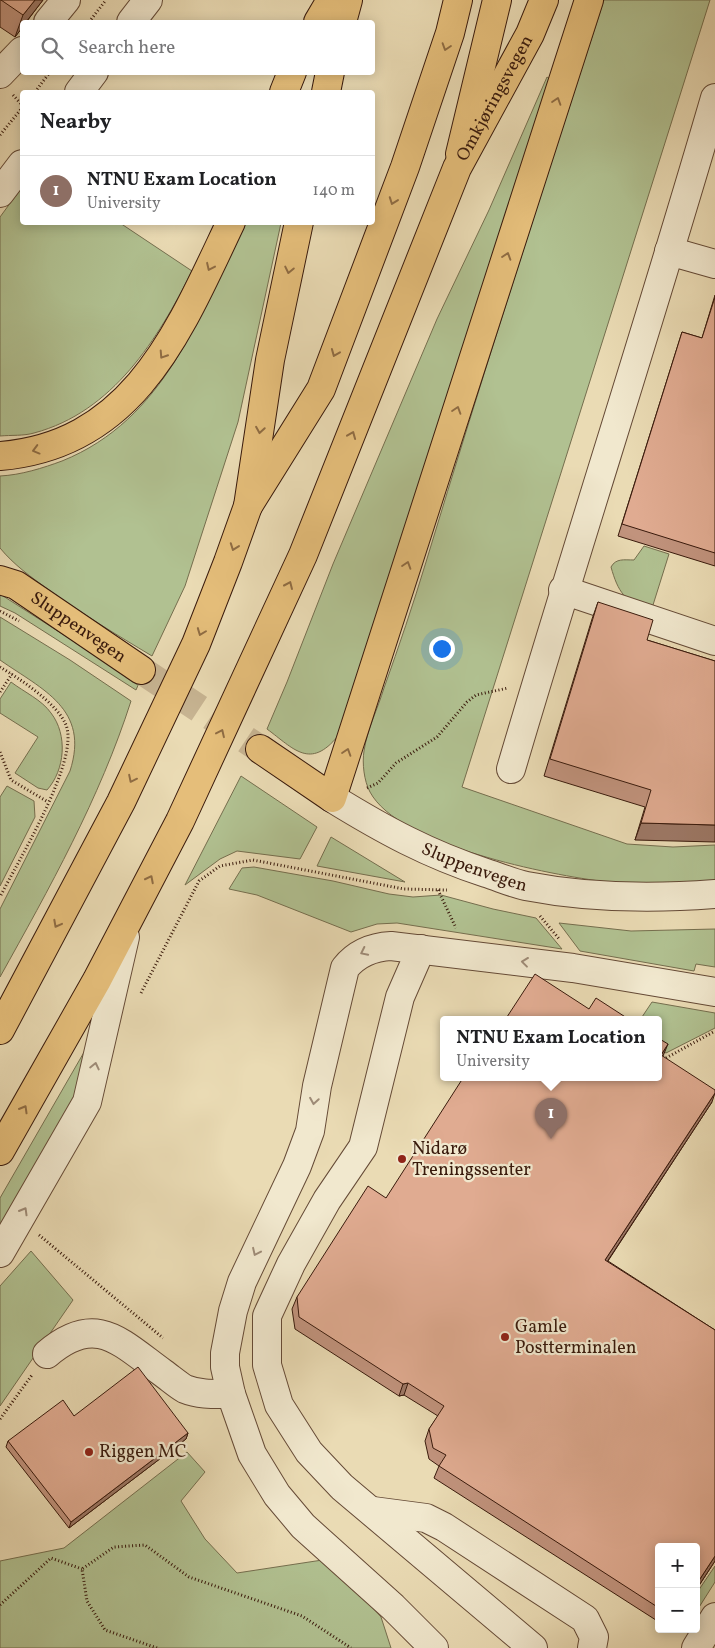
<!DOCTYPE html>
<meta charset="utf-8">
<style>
body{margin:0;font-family:Vollkorn,serif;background:#f2f2f2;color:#202124}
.controls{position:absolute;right:15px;bottom:15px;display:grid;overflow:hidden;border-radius:5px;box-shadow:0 2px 12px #0003}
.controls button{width:45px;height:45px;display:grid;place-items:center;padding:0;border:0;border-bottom:1px solid #e0e0e0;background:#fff;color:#202124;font:25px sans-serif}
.you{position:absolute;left:441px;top:648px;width:18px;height:18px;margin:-12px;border:4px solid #fff;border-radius:50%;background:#1a73e8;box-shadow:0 0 0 8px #1a73e833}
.badge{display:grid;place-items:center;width:32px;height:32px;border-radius:50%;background:#0f766e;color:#fff;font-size:16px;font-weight:700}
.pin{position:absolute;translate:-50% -41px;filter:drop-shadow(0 1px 2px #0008)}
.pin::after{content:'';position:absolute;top:26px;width:18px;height:15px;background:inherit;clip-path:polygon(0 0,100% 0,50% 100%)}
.popup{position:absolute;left:440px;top:1016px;width:222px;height:65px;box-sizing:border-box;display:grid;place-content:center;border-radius:5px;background:#fff;filter:drop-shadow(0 1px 4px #0005);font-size:16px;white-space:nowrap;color:#757577}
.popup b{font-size:19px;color:#202124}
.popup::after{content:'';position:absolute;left:50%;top:100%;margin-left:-10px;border:10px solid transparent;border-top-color:#fff}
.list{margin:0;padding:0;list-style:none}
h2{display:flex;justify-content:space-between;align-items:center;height:65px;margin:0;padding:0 20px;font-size:21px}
h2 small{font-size:16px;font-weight:400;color:#757577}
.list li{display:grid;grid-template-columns:32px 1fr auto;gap:15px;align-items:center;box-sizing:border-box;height:70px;padding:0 20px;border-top:1px solid #e0e0e0}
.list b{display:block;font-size:19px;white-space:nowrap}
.list p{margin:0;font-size:16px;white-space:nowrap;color:#757577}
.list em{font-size:16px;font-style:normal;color:#757577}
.icon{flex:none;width:28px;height:28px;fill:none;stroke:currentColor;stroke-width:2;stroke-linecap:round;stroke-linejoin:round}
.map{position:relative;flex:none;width:715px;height:1648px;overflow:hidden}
.search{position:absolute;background:#fff;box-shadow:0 2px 12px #0003;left:20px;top:20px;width:355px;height:55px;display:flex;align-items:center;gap:12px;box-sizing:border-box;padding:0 18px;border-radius:5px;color:#757577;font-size:19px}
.panel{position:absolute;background:#fff;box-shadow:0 2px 12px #0003;left:20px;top:90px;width:355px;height:135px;border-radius:5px}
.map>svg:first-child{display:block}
.green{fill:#b1c191;stroke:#756e4e}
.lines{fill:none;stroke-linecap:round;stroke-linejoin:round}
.highway-tunnel{stroke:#c7b492;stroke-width:28;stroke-dasharray:28 14;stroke-linecap:butt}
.minor-casing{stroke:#654a36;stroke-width:30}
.major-casing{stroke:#391a0c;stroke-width:30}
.highway-casing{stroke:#391a0c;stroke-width:30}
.path{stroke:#391a0c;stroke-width:3;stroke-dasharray:1 2.5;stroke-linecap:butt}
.minor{stroke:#f1e8ce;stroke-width:28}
.major{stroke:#e5be7a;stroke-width:28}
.highway{stroke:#e5be7a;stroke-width:28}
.wall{fill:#c1937d;stroke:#391a0c}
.shaded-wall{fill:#9d7866;stroke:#391a0c}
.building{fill:#e0ab91;stroke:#391a0c}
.oneway{stroke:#8f6c43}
.oneway2{stroke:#9e8b77}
.poi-dot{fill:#8f2418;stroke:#f1e8ce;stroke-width:2}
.labels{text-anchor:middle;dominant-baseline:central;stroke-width:4.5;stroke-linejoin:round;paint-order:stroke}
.street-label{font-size:18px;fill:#391a0c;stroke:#f1e8ce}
.poi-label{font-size:18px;fill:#391a0c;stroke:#f1e8ce;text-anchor:start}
</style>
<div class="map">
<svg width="715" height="1648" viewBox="0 0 715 1648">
<rect width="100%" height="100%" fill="#eadbb4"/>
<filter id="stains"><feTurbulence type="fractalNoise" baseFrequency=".004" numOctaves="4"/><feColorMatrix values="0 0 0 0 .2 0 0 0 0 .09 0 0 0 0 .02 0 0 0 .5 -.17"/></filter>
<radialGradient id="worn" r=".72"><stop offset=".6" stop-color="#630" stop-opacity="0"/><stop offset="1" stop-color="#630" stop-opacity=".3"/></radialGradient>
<path class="green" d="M604,0H710L462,787L627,844L673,847L715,845V882C680,884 642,886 607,882C550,875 399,846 370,792C364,781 362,763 364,751C367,730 378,708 384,688C399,646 413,605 426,562C483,374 543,187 604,0Z
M547,77L550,79L338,736C310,770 294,749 267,729L287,682L333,564L437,319L489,210Z
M22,187V222L120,223L192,271C158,339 113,412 34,433C24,436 11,435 0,436V217Z
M242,223H281L238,422L185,586L152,656C117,635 82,614 49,590C31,577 14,565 0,548V476C21,475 43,468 62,461C164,420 201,315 242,223Z
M644,546L669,554L653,605L649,610C625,602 618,592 611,567C616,558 624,560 634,560Z
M0,594L139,683L136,690L15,613L0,606Z
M0,617L70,660L131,701C100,798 49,889 0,977V909L70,771C90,709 43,690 0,660Z
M11,682C24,692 42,700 51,713C68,735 65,770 47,790L38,788L15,773L38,737L0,713V699Z
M241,776L317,827L300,859L237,851L220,859L185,885Z
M7,786L34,801L35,817L0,886V797Z
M331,837L405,882L317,866Z
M254,867L333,881L389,894L413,897L441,895L493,909L536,918L562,949L397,923L377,924L351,932L257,895L229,889L242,868Z
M559,923L631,931L715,929V967L696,964L694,971L580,951Z
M652,1002L715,1013V1028L666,1053L659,1049L658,1020H640Z
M87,1047L80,1095L0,1227V1198Z
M31,1251L73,1300L0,1406V1286Z
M187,1452L205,1472L181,1501L205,1539L237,1573L329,1559L381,1617L391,1648H0V1561L64,1548Z
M715,1566V1582L696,1612V1594Z"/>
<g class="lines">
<path class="highway-tunnel" d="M141,670L260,749"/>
<defs>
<g id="minor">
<path d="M48,22L66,0"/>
<path d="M131,22L148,0"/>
<path d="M0,74L22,51"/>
<path d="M79,92L94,72"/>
<path d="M0,193L22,164"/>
<path d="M669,251L715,264"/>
<path d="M563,590L715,641"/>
<path d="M511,769C577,545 650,322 715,98"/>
<path id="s1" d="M332,798C384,830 428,854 486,873C499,877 512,883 526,886C588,898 652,899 715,894"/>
<path d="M421,949L400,997L363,1147L327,1200L291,1264L267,1316V1365L279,1405L309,1452L342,1487L533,1648"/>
<path d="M0,1253L87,1102L125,937"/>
<path d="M47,1354C96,1312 120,1342 163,1373C170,1378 178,1385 185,1389C200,1395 215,1394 231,1394"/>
<path d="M373,1511L426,1518L444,1527L585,1619L594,1637L592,1648"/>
<path d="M434,1648L393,1607L303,1526L277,1495L252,1454L231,1394L225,1367V1353L233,1311L242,1282L297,1166L310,1131L317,1086L345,968C357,953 372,947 391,946L573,968L715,992"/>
<path d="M696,1648L715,1617"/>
</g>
<path id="major" d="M460,154L497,0
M248,506L321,389L405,167L450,33L458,0"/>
<g id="highway">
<path d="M318,22L331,0"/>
<path d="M342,22L348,0"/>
<path d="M284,92L292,72"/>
<path d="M326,92L330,72"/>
<path d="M0,456C135,445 180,329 231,222"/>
<path id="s2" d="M0,580L16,585L141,670"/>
<path d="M260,749L332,798L589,0"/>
<path d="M0,1030L121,802L196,644L228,562L248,506L270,360L299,222"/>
<path id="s3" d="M0,1151L97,980L180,821L303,555L457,168L530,34L544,0"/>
</g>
</defs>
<use href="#minor" class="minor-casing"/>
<use href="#major" class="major-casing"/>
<use href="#highway" class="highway-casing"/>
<path class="path" d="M89,22L106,0
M35,92L50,72
M13,95L22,105
M0,135L22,108
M0,611L19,621
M0,667C20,679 57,703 66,725C80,760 18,861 0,897
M0,692L12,674
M0,752L11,780L48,802
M367,788L378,783L396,763L437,737L467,702L476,695L508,688
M438,890L456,928
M540,916L560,940
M141,993L199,881L220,866L253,860L404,889L447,890
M666,1058L715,1031
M39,1235L163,1338
M0,1419L32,1375
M0,1605L51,1558L82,1569
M157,1648L105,1630L87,1601L82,1569L114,1547L145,1545L189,1577L302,1616L351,1648"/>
<use href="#minor" class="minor"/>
<use href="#major" class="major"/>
<use href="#highway" class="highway"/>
</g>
<path class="wall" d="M0,0H43L15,37L0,27Z
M715,295V566L618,536L682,332L702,338Z
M598,602L647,640L715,661L635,840L645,807L544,776L592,619Z
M712,1102L608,1261L715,1330V1561L696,1590L659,1547V1622L434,1478L439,1466L429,1459L425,1441L429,1429L438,1416L404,1395L399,1396L295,1329L292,1309L297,1297L386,1198Z
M74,1416L188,1433L186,1439L69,1528L6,1447L8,1441Z"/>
<path class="shaded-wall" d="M35,0H43L26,22H22V28L15,37L23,15Z
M641,823L715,825V842L635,840Z
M668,1044L663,1056L661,1055Z
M715,1093L712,1102L601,1271L605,1260Z
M408,1383L404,1395L399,1396L403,1384Z
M188,1433L186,1439L69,1528L71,1522Z
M715,1556V1561L696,1590V1585Z"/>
<path class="building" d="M1,0H35L23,15Z
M715,297V553L622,524L682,332L702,338Z
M598,602L653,620L647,640L715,661V825L641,823L651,790L550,759Z
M535,974L589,1009L596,998L630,1020H505Z
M658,1038L668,1044L661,1055L715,1090V1093L605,1260L715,1330V1556L696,1585V1547H659V1608L439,1466L446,1455L433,1448L429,1429L444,1406L408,1383L403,1384L299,1317L297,1297L368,1186L386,1198L463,1078H658Z
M138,1367L188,1433L71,1522L8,1441L63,1400L74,1416Z"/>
<defs><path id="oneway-chevron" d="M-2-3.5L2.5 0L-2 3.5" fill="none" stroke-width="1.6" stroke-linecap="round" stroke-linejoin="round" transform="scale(1.25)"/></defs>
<g class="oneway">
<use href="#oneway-chevron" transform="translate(446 47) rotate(108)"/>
<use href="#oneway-chevron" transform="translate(557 101) rotate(-72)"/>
<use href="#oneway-chevron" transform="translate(393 201) rotate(110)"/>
<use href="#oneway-chevron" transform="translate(507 256) rotate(-72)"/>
<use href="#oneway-chevron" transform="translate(210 267) rotate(115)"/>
<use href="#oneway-chevron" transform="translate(289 270) rotate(102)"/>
<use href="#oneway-chevron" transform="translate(335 353) rotate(112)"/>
<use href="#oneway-chevron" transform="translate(163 355) rotate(123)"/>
<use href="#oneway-chevron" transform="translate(457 410) rotate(-72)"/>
<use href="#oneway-chevron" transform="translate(260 430) rotate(99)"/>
<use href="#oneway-chevron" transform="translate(352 435) rotate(-68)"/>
<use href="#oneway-chevron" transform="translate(36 450) rotate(165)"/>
<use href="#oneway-chevron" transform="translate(234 547) rotate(110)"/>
<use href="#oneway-chevron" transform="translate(407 565) rotate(-72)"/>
<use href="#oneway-chevron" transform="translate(289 585) rotate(-66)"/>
<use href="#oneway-chevron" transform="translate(201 632) rotate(111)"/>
<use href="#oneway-chevron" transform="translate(221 733) rotate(-65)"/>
<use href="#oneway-chevron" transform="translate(347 752) rotate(-72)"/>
<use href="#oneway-chevron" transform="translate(132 779) rotate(116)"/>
<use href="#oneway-chevron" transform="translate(150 879) rotate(-63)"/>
<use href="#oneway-chevron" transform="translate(57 924) rotate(118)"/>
<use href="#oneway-chevron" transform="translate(24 1109) rotate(-60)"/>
</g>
<g class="oneway2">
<use href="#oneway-chevron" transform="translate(364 952) rotate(154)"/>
<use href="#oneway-chevron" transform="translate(525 962) rotate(-173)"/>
<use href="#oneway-chevron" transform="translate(95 1066) rotate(-77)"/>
<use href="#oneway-chevron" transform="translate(314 1101) rotate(99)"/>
<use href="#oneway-chevron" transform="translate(24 1211) rotate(-60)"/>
<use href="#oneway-chevron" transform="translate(256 1252) rotate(115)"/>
</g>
<g class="poi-dot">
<circle cx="402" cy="1159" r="5"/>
<circle cx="505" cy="1337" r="5"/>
<circle cx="89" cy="1452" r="5"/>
</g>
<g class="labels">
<g class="street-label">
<text stroke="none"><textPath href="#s3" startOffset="1165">Omkjøringsvegen</textPath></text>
<text stroke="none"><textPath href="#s2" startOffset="92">Sluppenvegen</textPath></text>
<text stroke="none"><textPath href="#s1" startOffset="159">Sluppenvegen</textPath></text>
</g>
<g class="poi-label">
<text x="412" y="1149">Nidarø<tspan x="412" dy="21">Treningssenter</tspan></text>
<text x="515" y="1327">Gamle<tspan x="515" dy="21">Postterminalen</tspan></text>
<text x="99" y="1452">Riggen MC</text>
</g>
</g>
<rect width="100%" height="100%" filter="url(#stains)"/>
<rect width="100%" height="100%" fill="url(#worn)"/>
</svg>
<div class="controls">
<button>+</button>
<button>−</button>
</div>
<div class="you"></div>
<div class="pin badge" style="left:551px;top:1139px;background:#8d6e63">1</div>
<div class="popup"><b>NTNU Exam Location</b>University</div>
<div class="search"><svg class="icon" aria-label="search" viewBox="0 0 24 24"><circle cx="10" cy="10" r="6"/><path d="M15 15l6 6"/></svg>Search here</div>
<section class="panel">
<h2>Nearby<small></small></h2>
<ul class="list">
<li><span class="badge" style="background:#8d6e63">1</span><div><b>NTNU Exam Location</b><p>University</p></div><em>140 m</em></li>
</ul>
</section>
</div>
